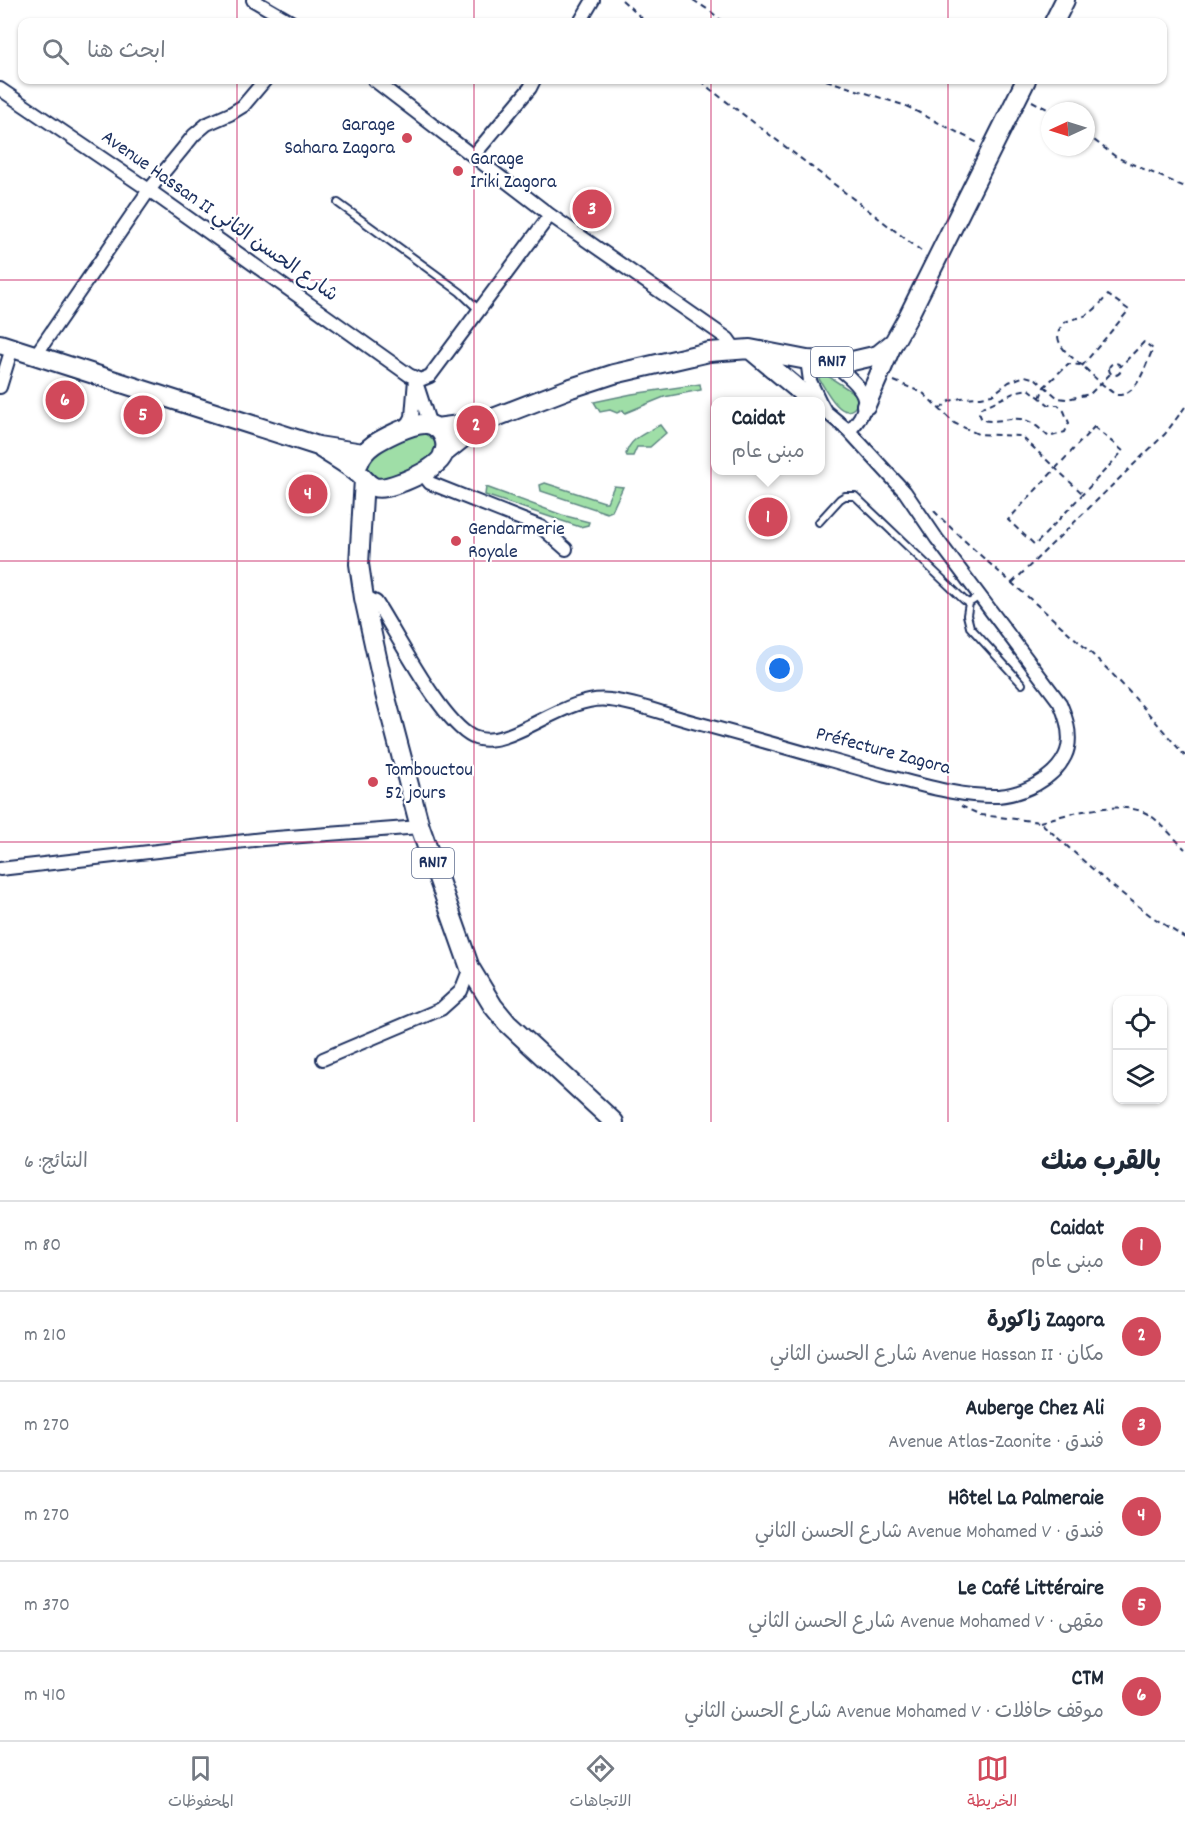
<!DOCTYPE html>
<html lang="ar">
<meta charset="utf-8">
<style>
body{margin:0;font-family:Dekko,"Playpen Sans Arabic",sans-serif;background:#f6f6f7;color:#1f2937;direction:rtl}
.controls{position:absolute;right:18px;bottom:18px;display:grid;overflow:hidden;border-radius:12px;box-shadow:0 2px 4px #0004}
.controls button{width:54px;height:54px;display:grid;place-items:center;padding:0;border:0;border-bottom:2px solid #e0e1e3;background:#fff;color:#1f2937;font:30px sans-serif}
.compass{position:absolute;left:1041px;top:102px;width:54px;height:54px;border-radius:50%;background:#fff;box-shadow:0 2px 4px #0004;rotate:266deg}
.you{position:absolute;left:780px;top:669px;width:21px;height:21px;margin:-15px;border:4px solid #fff;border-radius:50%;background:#1a73e8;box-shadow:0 0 0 9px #1a73e833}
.badge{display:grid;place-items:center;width:39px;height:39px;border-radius:50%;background:#d1495b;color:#fff;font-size:20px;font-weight:700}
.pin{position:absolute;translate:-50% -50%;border:3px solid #fff;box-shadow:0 2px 6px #0006}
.popup{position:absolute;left:711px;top:397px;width:114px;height:78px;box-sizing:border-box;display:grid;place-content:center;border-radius:12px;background:#fff;filter:drop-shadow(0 2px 4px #0005);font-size:20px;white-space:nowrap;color:#747a83}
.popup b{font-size:22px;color:#1f2937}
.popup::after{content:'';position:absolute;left:50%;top:100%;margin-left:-12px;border:12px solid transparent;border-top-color:#fff}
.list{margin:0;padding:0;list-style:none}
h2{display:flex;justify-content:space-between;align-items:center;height:78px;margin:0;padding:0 24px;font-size:26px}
h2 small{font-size:20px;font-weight:400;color:#747a83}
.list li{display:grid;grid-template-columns:39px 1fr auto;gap:18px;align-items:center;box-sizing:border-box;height:90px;padding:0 24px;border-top:2px solid #e0e1e3}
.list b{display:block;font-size:22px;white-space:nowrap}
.list p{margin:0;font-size:20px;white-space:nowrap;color:#747a83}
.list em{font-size:20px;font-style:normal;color:#747a83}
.icon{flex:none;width:33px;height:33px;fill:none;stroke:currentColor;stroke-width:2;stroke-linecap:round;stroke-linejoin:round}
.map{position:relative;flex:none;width:1185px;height:1122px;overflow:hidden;direction:ltr}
.search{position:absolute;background:#fff;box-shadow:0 2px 4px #0004;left:18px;right:18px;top:18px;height:66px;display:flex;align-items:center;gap:15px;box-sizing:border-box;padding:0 21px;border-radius:12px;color:#747a83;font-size:22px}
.sheet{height:618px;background:#fff}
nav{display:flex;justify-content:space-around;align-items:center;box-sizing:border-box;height:84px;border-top:2px solid #e0e1e3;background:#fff;font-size:16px;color:#747a83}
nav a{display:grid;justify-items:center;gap:3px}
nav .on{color:#d1495b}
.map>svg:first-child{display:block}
.green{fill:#9fdea7;stroke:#5d8682;stroke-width:1.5}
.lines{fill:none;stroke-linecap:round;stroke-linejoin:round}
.lane-casing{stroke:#1b2f5e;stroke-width:10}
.street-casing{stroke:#1b2f5e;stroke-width:16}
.primary-casing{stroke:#1b2f5e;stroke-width:22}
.path{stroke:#1b2f5e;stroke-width:2;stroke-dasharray:6 4.5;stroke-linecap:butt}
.lane{stroke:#fff;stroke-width:6}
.street{stroke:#fff;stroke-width:12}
.primary{stroke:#fff;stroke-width:18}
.grid{fill:none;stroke:#c2185b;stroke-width:1.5;stroke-opacity:0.55}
.poi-dot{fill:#d1495b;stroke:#fff;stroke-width:2}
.labels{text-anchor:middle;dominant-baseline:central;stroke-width:4.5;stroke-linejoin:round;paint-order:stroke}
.shield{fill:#fff;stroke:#5f6d8e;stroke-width:1.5}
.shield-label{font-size:18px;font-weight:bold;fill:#1b2f5e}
.poi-label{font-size:20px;fill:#1b2f5e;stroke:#fff;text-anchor:start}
.street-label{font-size:20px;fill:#1b2f5e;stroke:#fff}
</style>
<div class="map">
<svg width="1185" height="1122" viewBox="0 0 1185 1122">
<rect width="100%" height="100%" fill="#fff"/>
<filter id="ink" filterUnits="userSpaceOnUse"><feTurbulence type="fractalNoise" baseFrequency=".0167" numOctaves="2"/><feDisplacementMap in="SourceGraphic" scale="12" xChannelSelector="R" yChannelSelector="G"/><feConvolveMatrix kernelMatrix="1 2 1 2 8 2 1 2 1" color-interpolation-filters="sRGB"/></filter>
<g filter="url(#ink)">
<path class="green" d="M820,374H825L857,395C858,400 858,405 853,409C840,419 825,388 819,379Z
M700,384L701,390L664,397L625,413L623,410L617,413L610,410L600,412L594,402L632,394Z
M660,425L666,433L650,447H637L633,456H627L626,454C630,438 646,433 660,425Z
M415,434H427L436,442C438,467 395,476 377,480L366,468C371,447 397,441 415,434Z
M545,483L604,502H607L614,486L623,487L612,511L607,513L541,491L540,485Z
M486,487L562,515L589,522L588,525L580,527L485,495Z"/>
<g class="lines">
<defs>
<path id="lane" d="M338,203L460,292L479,310
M819,522L840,499L845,496H855L964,600L969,603L980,596
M969,603L967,615L970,627L1022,684"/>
<path id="street" d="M253,0L291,22
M580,22L593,0
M374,80L550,215L728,339L735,349
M0,89L149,190L409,375L420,380L430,376L550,215
M474,155L530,88L534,80
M35,356L149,190L194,135L207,124L230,114L243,106L265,80
M807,360L810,381L820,402
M831,362C858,384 881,399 849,431
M417,385L430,425
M0,387L12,348
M406,428L412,417L415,379
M422,473L430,483L541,527L566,549
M364,598L370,599L376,602C397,634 441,722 473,737C509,753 564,693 610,700C638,703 666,715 693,722C758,739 822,758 886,776C922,785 960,797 998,796C1023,794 1053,780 1065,756C1073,740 1067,719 1060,703L937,539L905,492L849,431L825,411L820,402
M0,869L263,839L420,827
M323,1059L441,1009L461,991L470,968"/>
<path id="primary" d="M1054,22L1065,0
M0,344L318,446L363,453
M751,350L813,402
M866,405L893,343
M436,428L483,422L571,388L614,374L709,352L750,349L807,360L848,362L878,355L894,342L908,317L1026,80
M322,449C334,457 349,465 360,475C365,479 367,484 374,487C383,490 396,484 405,481C417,476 431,470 440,460C451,447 444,427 427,424C417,423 406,428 397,432C382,439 364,447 359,463
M443,454L483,422
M364,479L359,564L364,598L385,694L420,827L470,968L493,1006L507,1023L614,1122"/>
</defs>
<use href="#lane" class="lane-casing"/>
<use href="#street" class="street-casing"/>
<use href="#primary" class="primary-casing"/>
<path class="path" d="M622,0L646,22
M693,0L710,11L723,22
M701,80L710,89L924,253
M826,80L906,106L978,143
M1032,101L1051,111
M1086,134L1116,157L1185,187
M1109 369a6 6 0 1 1 12 0a6 6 0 1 1-12 0Z
M1082,366L1129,310L1108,295C1102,301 1096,310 1088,314C1081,319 1069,318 1063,324C1047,343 1074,358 1085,368C1095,378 1105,387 1116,395C1138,397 1145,365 1153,349L1144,342L1121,366
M894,381L923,393L954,423L978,434L1021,436L1083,494
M1029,389L1049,405H1058L1064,411L1069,423L1065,432L1049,437C1041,430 1032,420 1020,419C1007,418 996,423 982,420L979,413L981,408L1018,391Z
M1040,398L1044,387L1068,364L1080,365
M940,409L950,401L961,398L981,397L992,395L1009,382L1025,376L1036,379L1058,398L1067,399L1090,394L1111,373
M1094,427L1123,451L1035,545L1008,520Z
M934,511C984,562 1041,606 1093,655C1126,686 1155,721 1185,756
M1012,583L1165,434L1185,407
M961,806L981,815L1040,822L1106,881L1151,916L1185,938
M1040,822C1069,813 1126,798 1151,816C1163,825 1174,838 1185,849"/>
<use href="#lane" class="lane"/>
<use href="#street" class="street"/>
<use href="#primary" class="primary"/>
</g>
</g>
<path class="grid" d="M237,0V22M474,0V22M711,0V22M948,0V22M237,80V1122M474,80V1122M711,80V1122M948,80V1122M0,280H1185M0,561H1185M0,842H1185"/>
<g class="poi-dot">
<circle cx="407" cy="138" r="6"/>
<circle cx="458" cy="171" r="6"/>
<circle cx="456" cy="541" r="6"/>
<circle cx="373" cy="782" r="6"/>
</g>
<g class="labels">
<g class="shield">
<rect x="811" y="347" width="42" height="30" rx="4.5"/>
<rect x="412" y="848" width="42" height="30" rx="4.5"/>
</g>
<g class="shield-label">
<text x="832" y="362">RN17</text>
<text x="433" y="863">RN17</text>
</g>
<g class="poi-label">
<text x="395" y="126" text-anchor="end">Garage<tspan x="395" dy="23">Sahara Zagora</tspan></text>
<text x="470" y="160">Garage<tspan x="470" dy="23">Iriki Zagora</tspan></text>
<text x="468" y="530">Gendarmerie<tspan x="468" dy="23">Royale</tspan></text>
<text x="385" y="771">Tombouctou<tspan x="385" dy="23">52 jours</tspan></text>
</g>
<g class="street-label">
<text transform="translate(219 217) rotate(35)">Avenue Hassan II شارع الحسن الثاني</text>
<text transform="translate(883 752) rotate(15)">Préfecture Zagora</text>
</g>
</g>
</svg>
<div class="controls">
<button><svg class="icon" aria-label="locate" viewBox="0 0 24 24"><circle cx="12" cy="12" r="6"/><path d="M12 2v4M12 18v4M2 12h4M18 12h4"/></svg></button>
<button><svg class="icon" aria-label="layers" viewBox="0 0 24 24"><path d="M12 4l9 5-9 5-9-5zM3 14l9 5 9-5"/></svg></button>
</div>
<svg class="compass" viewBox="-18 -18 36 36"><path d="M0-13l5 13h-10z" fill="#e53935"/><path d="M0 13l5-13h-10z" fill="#747a83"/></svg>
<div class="you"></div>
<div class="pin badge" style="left:768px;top:517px">1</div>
<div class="popup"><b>Caidat</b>مبنى عام</div>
<div class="pin badge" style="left:476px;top:425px">2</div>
<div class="pin badge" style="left:592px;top:209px">3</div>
<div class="pin badge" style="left:308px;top:494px">4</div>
<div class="pin badge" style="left:143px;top:415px">5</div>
<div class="pin badge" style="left:65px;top:400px">6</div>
<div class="search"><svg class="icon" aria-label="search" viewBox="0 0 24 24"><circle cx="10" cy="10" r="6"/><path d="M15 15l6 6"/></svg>ابحث هنا</div>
</div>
<section class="sheet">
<h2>بالقرب منك<small>النتائج: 6</small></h2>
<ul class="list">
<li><span class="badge">1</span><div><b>Caidat</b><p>مبنى عام</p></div><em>80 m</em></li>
<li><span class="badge">2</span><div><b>Zagora زاكورة</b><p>مكان · Avenue Hassan II شارع الحسن الثاني</p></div><em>210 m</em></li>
<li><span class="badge">3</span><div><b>Auberge Chez Ali</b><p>فندق · Avenue Atlas-Zaonite</p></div><em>270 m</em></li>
<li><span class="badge">4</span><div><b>Hôtel La Palmeraie</b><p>فندق · Avenue Mohamed V شارع الحسن الثاني</p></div><em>270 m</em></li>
<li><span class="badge">5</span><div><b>Le Café Littéraire</b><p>مقهى · Avenue Mohamed V شارع الحسن الثاني</p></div><em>370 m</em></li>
<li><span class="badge">6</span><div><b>CTM</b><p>موقف حافلات · Avenue Mohamed V شارع الحسن الثاني</p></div><em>410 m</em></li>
</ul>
</section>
<nav>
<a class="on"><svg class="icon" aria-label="map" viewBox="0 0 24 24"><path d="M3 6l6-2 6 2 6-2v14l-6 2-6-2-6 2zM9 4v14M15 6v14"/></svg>الخريطة</a>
<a><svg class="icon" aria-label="directions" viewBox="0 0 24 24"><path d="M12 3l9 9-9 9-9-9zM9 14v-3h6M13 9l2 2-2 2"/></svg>الاتجاهات</a>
<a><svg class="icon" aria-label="saved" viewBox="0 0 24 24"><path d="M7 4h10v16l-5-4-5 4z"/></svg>المحفوظات</a>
</nav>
